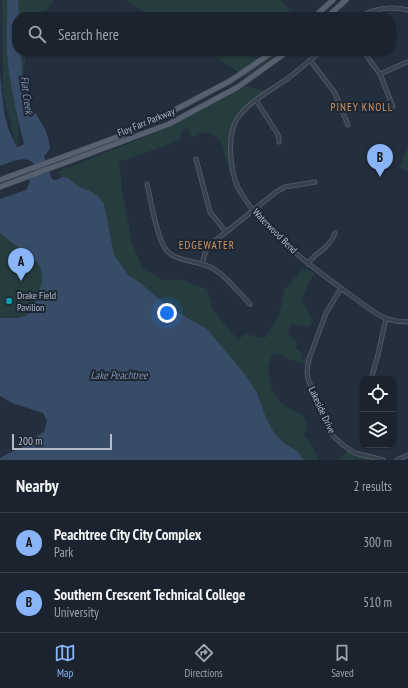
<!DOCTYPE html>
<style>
body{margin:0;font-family:"PT Sans Narrow",sans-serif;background:#282f3a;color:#f1f3f6}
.controls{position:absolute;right:12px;bottom:12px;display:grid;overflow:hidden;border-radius:8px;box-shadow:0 1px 3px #0004}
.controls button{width:36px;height:36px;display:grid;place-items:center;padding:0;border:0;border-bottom:1px solid #39404a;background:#1b232e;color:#f1f3f6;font:20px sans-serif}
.scale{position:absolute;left:12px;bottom:10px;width:100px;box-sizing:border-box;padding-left:4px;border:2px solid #b4bcc9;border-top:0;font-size:11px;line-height:14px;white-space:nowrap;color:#b4bcc9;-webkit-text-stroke:3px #1d2633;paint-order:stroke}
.you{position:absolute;left:167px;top:313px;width:14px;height:14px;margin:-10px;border:3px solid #fff;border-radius:50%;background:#1a73e8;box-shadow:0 0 0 6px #1a73e833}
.badge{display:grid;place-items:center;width:26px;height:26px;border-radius:50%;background:#8ab4f8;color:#111;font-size:13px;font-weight:700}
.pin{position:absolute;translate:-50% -33px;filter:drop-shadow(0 1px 2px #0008)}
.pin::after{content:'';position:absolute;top:21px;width:14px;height:12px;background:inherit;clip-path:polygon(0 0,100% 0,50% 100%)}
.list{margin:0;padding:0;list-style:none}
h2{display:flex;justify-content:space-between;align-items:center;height:52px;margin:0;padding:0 16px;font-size:17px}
h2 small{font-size:13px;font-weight:400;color:#a0a4aa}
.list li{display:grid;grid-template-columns:26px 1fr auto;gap:12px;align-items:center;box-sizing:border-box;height:60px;padding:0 16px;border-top:1px solid #39404a}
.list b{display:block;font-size:15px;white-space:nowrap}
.list p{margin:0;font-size:13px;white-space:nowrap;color:#a0a4aa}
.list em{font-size:13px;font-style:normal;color:#a0a4aa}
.icon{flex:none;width:22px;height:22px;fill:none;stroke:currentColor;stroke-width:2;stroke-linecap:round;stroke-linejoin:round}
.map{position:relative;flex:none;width:408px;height:460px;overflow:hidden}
.search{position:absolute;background:#1b232e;box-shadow:0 1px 3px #0004;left:12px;right:12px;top:12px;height:44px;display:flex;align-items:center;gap:10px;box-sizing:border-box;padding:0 14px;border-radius:16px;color:#a0a4aa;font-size:15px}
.sheet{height:172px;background:#1b232e}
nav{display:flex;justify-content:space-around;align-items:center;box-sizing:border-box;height:56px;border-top:1px solid #39404a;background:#1b232e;font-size:11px;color:#a0a4aa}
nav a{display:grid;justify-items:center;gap:2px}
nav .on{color:#8ab4f8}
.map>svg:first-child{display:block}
.green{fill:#263c3f}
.water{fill:#394c67}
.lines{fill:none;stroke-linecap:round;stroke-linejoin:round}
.minor-casing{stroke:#565f6c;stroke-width:5}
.primary-casing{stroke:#414a57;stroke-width:6}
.minor{stroke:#38414e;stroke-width:3.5}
.primary{stroke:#56606e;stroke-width:5}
.culture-dot{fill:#0f9aa8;stroke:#1d2633;stroke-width:1.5}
.labels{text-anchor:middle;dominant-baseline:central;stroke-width:4;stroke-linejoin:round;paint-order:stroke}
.street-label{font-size:10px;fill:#b4bcc9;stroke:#1d2633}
.poi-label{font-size:10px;fill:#b4bcc9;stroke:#1d2633;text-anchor:start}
.water-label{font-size:11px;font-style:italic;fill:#7c92b1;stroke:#1d2633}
.neighbourhood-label{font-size:11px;letter-spacing:1px;fill:#d59563;stroke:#1d2633}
</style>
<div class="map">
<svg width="408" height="460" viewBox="0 0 408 460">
<rect width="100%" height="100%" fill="#242f3e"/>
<path class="green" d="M2,0H54L42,17H17V51H26L17,148L3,95Z
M126,0H280L296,17H153Z
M206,51H282L246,77Z
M246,86L264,91C254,100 239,110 234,124C228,139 231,158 233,174L230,175L222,145L217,137L204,132L191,138L187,128L181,131V140L119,162L122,190L132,243L142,266L146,270L165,281L179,279L207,289L213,310L238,340L245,334L265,338L279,315L285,289L303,269L314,272L302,299L313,321L309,327L292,324L287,334L297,342L296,349L302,353V359H309L306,365L289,359L277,353L272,355L268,368L272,390L283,405L304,416L307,425L304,436L309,440L319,460H294L122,276L58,172L168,127Z
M408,147V171L399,168Z
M0,233L32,257L40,265L42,275L41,287L30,313L27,316L0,318Z
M348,450L376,460H338Z"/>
<path class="water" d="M7,0H18L19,17H17V51H21C22,65 21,82 26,95C33,114 49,127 50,149L44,156L52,179L56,180L63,177L68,178L79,187L90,191L99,197L104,204L114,255L129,276L139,282L170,308L207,329L244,373L257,393L266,418L274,433L284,443L297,451L304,460H0V458C8,453 17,450 26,445C32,441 37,435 44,432L47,421L43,413L12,403L0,396V318C9,318 23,319 30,313C36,298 49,277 37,262L0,233V199L26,190L30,182L29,180L33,174L34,164C26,154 10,162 0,166V75L4,112L8,128L16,146L18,147L24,144C17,114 9,83 7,53C6,35 8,18 7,0Z"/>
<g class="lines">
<defs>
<path id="minor" d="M360,17C374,8 392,6 408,10
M321,51C311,60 301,68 291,76C272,90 240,105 233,128C228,146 231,178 241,193C265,233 312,267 349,294C361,302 373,313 387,319C394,321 401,322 408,322
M363,51L380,74L393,107
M310,60L335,93L348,125
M380,74L407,62
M256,100L277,133L279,138V142
M196,159L210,212L226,232
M147,184C151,200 157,240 167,251C177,262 196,260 210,267C224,273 238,292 250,304
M202,264L205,253L210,245L276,192L285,187L315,182
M308,264C315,251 329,250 335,233
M341,288L326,313L309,359L307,371L308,379L331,434L343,445L355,453L383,460
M371,379L378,355L386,318
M397,460L408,455"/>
<path id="primary" d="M314,17L333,0
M327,17L346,0
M0,180L120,136L171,112L230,81L274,51
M0,187L169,124L238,87L288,51"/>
</defs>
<use href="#minor" class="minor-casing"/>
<use href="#primary" class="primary-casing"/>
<use href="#minor" class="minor"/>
<use href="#primary" class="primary"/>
</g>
<circle class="culture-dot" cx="9" cy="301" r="4"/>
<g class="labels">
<g class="street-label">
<text transform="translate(146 122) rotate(-22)">Floy Farr Parkway</text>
<text transform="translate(275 231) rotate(45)">Waterwood Bend</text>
<text transform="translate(322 410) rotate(65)">Lakeside Drive</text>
</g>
<g class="poi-label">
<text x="17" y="295">Drake Field<tspan x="17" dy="12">Pavilion</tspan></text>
</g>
<g class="water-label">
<text transform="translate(27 95) rotate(82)">Flat Creek</text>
<text x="119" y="375">Lake Peachtree</text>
</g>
<g class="neighbourhood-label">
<text x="362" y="107">PINEY KNOLL</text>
<text x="207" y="245">EDGEWATER</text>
</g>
</g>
</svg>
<div class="controls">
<button><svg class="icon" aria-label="locate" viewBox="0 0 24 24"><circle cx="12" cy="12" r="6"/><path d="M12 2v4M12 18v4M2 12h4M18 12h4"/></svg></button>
<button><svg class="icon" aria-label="layers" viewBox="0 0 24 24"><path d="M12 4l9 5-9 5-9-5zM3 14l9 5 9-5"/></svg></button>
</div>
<div class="scale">200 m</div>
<div class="you"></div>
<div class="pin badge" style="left:21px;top:281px">A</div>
<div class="pin badge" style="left:380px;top:177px">B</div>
<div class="search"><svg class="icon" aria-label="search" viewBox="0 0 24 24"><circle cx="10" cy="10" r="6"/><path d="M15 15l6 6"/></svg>Search here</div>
</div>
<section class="sheet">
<h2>Nearby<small>2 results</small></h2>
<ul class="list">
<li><span class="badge">A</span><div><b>Peachtree City City Complex</b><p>Park</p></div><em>300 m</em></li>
<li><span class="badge">B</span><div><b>Southern Crescent Technical College</b><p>University</p></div><em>510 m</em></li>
</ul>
</section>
<nav>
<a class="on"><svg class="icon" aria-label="map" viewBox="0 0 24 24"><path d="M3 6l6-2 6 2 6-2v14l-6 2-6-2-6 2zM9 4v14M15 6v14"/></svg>Map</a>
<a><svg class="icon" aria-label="directions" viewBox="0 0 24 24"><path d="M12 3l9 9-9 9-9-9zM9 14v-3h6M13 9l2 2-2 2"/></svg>Directions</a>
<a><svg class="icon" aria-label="saved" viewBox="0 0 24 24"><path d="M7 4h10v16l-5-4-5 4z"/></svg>Saved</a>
</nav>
